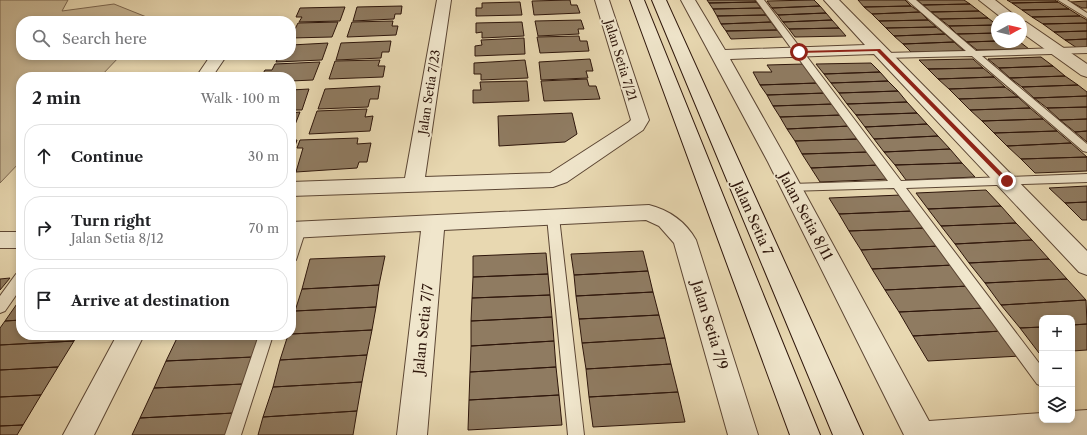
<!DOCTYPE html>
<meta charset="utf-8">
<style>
body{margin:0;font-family:"Libre Caslon Text",serif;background:#f2f2f2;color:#202124}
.controls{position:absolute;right:12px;bottom:12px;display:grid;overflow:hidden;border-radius:8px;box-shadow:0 2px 6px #0003}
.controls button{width:36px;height:36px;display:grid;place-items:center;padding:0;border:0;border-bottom:1px solid #e0e0e0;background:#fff;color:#202124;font:20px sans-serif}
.compass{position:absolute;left:991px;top:12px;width:36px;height:36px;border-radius:50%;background:#fff;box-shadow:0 2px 6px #0003;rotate:82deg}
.stop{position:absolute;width:12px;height:12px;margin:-9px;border:3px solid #8f2418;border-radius:50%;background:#fff}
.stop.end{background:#8f2418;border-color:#fff;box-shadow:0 1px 4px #0008}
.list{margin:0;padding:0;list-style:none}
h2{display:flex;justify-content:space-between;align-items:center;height:52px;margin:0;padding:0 16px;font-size:17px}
h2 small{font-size:13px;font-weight:400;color:#757577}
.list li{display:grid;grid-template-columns:26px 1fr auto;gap:12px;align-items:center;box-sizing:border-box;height:64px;margin:0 8px 8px;padding:0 8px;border:1px solid #e0e0e0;border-radius:16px}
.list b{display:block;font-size:15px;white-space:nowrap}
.list p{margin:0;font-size:13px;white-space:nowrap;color:#757577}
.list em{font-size:13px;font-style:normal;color:#757577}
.icon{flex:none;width:22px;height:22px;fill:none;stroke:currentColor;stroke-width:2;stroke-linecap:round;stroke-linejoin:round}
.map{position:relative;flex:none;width:1087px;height:435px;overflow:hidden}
.search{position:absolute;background:#fff;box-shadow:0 2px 6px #0003;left:16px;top:16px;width:280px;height:44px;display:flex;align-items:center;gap:10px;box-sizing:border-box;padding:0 14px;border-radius:16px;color:#757577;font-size:15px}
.panel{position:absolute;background:#fff;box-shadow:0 2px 6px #0003;left:16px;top:72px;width:280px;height:268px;border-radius:16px}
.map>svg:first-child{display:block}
.green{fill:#c8b795;stroke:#7b6650}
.building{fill:#8f7b61;stroke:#2e160b}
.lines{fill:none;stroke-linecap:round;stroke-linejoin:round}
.lane-casing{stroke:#5c4634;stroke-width:2}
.street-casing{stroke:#5c4634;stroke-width:2}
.secondary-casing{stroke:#2e160b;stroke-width:2}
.lane{fill:#f0e6cc;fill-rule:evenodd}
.street{fill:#f0e6cc;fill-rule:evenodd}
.secondary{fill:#f0e6cc;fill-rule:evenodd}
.route{fill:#8f2418}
.labels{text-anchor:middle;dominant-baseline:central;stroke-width:4;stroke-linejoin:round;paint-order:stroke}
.far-street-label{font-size:12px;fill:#2e160b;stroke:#f0e6cc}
.street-label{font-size:14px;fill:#2e160b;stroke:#f0e6cc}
</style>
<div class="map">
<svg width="1087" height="435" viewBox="0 0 1087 435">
<rect width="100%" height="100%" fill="#e8d8b1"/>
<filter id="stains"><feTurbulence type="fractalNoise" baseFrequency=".005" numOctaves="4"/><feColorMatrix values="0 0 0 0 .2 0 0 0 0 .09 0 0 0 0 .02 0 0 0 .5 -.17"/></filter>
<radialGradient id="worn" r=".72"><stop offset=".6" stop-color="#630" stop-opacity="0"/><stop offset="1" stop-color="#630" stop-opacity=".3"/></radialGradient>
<path class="green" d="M0,0H68L62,11L114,4L154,20L21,21V55H121L100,77H21V161L0,183Z"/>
<path class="building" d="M570,0L571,5H577L580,13L534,15L532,1Z
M707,0H755L756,2L709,3Z
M814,0L820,6L772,8L767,1Z
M858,0H905L911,6L864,7Z
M917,0H964L970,4L923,5Z
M1007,0H1055L1058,2L1012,3Z
M1087,1V8H1082L1071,2Z
M520,2L522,15L476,16V8H482V3Z
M756,2L761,8L713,9L709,3Z
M1058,2L1069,9L1022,10L1012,3Z
M970,4L979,11L931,12L923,5Z
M402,6L401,14H395L394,19L353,21L357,7Z
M820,6L826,13L778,15L772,8Z
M911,6L920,12L872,14L864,7Z
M345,7L340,21L299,22L302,17H296L300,8Z
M761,8L766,15L717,16L713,9Z
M1069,9L1080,16L1032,17L1022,10Z
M979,11L988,18L940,19L931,12Z
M920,12L928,20L879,21L872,14Z
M826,13L832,20L783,22L778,15Z
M766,15L771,22L721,24L717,16Z
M1080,16L1087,20V23L1043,24L1032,17Z
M988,18L997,25L949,26L940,19Z
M581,20L584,29H578L579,34L538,36L535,21Z
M832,20L839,28L789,29L783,22Z
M928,20L936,27L886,28L879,21Z
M393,21L392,26H398L396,35L347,37L352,22Z
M338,22L332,37L291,38V29H295L298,23Z
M522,22L524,36L482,38V32L476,33V23Z
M771,22L777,30L726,31L721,24Z
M1087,23V31L1054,32L1043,24Z
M997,25V33L957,34L949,26Z
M936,27L945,34L894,36L886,28Z
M839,28L846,36L795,37L789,29Z
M777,30L783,37L731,39L726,31Z
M1087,31V39L1065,40L1054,32Z
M997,33V41L967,42L957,34Z
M945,34L954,42L903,44L894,36Z
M579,36L580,41H587L589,51L540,53L537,37Z
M524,38L525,54L475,56V46L482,45L481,40Z
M1087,39V48H1077L1065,40Z
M391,41L389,52H382L381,58L336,60L341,43Z
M997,41L1020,42L1029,49L977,50L967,42Z
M954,42L964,51L911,52L903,44Z
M328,43L322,60L276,62L279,55L273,56V55H291V45Z
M1041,57L1053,66L999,68L988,59Z
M590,59L593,71H586L588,78L541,80L539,62Z
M973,59L983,68L928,69L919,60Z
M380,60L378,66H385L383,77L329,79L335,61Z
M525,60L528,78L481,80V74H474V63Z
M320,62L313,80L291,81V77H261L265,70H272L275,64Z
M871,63L880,72L824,74L816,64Z
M804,64L818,83L760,85L753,72H772L767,65Z
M1053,66L1065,76L1010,78L999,68Z
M983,68L994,77L938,79L928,69Z
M880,72L888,81L831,83L824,74Z
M1065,76L1078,85L1022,87L1010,78Z
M994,77L1005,87L949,89L938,79Z
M587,79L589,86H596L600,99L544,101L541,81Z
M527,81L529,101L473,103V90H481L480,82Z
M888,81L898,91L839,93L831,83Z
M818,83L826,93L767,95L760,85Z
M1078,85L1087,92V96L1034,98L1022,87Z
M380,86L378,99H370L368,107L318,109L325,89Z
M1005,87L1018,97L959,99L949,89Z
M309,89L302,110H291V90Z
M898,91L907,102L847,104L839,93Z
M826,93L833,104L773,106L767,95Z
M1087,96V107L1047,108L1034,98Z
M1018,97L1030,108L970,110L959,99Z
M907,102L917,113L856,115L847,104Z
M833,104L842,115L780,117L773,106Z
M1087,107V119L1060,120L1047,108Z
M1030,108L1043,119L982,121L970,110Z
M367,109L365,117L373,116L370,131L309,134L317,111Z
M300,112L291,135V113Z
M572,113L577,134L565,142L499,146L498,116Z
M917,113L927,124L865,127L856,115Z
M842,115L850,126L787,129L780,117Z
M1043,119L1057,131L994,133L982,121Z
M1087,119V131L1075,132L1060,120Z
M927,124L938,136L874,139L865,127Z
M850,126L859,139L795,141L787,129Z
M1057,131L1071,143L1007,146L994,133Z
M1087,131V142L1075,132Z
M938,136L950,149L884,152L874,139Z
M358,138L357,144L371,143L367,162H359L357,168L296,172L303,148H297L300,140Z
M859,139L869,152L802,154L795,141Z
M291,140H297L291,158Z
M1071,143L1087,157L1021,159L1007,146Z
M950,149L962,163L895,165L884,152Z
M869,152L879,165L811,168L802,154Z
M1087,157V171L1035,173L1021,159Z
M962,163L975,177L906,180L895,165Z
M879,165L890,179L820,182L811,168Z
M1087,186V202L1065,203L1049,188Z
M986,190L1001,206L928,209L916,193Z
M901,195L913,211L839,214L829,198Z
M1087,202V220H1082L1065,203Z
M1001,206L1016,223L941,226L928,209Z
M913,211L926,228L849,231L839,214Z
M1016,223L1032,240L955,244L941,226Z
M926,228L939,246L861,250L849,231Z
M1032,240L1049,259L969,263L955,244Z
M939,246L953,265L872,269L861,250Z
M643,251L648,271L574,275L571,254Z
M546,253L548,274L473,277V256Z
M385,256L379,285L302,289L310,259Z
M1049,259L1067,279L985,283L969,263Z
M953,265L969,286L885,290L872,269Z
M648,271L653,292L576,296L574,275Z
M548,274L550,295L472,298L473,277Z
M10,278L0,290V279Z
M1067,279L1086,300L1001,305L985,283Z
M379,285L376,307L295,311L302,289Z
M969,286L985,308L899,312L885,290Z
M653,292L659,315L579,319L576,296Z
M550,295L552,317L471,321L472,298Z
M21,298V320L5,321Z
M1086,300L1087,324L1072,325V318H1042V327L1020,328L1001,305Z
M376,307L372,330L291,334V325L295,311Z
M985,308L1002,331L913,336L899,312Z
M659,315L665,338L582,343L579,319Z
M552,317L554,341L471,346V321Z
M21,320V335H77L74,341L0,345V328L5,321Z
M1087,324V350L1072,351V325Z
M1042,327V353H1039L1020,328Z
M372,330L367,355L280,360L288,335L291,334Z
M1002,331L1021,356L928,361L913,336Z
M194,335H261L253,357L166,361L178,336Z
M665,338L671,364L586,369L582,343Z
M74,341L58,367L0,370V345Z
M554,341L556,367L470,372L471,346Z
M367,355L362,382L273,387L280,360Z
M253,357L244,384L154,388L166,361Z
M671,364L678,392L589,397L586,369Z
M58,367L41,395L0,397V370Z
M556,367L559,395L469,400L470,372Z
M362,382L357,411L263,417L273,387Z
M244,384L234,413L140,418L154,388Z
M678,392L685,422L593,427L589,397Z
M41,395L23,425L0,426V397Z
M559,395L562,425L468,430L469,400Z
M357,411L353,435H258L263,417Z
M234,413L227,435H132L140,418Z
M23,425L17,435H0V426Z"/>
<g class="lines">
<defs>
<path id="lane" d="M756,0H764L901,181L1087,174V182L906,188L1042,367V386L1037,384L894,188L787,191L785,188L787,185L791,184L888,181Z
M907,0H916L976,51L1087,47V53L982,56L1087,144V152L1083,151L972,56L882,58L881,56L885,53L966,51Z
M1058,0H1067L1087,13V18Z
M553,213L557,214L559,217L584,435H568L547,217L549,214Z
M300,225L304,226L306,229L297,257L296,260L291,262V238L296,226Z
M21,273V288L5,311L0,313V296L16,274Z
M259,335H273L241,435H225Z"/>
<path id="street" d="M437,0H451L425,177L550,173L629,122L631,120L595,0H609L649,120L643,130L567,182L553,187L291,196V182L405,178Z
M681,0H695L725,50L865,45L824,0H839L1087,251V275L1079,272L874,54L730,59L788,162L929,421L1042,413V420H1072V411L1087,410V435H904L768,162Z
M979,0H995L1018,18H1002Z
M1021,21L1026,22L1087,64V77L1081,75L1021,32Z
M211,55H227L212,77H196Z
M649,205C669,210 686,222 696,240L758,435H728L674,243L659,226L646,220L444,230L427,435H397L421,231L291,238V222Z
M0,232H21V248H0Z
M117,335H144L94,435H63Z"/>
<path id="secondary" d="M630,0H644L820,435H790Z
M652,0H666L863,435H833Z"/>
</defs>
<use href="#lane" class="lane-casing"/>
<use href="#street" class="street-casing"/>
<use href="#secondary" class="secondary-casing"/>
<use href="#lane" class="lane"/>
<use href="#street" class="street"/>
<use href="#secondary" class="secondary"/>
</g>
<path class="route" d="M880,49L1009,180V182H1005L877,51L799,53L796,52L799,51Z"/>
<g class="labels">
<g class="far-street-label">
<text transform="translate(621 60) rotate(73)">Jalan Setia 7/21</text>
<text transform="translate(429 92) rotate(-81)">Jalan Setia 7/23</text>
</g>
<g class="street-label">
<text transform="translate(806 216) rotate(62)">Jalan Setia 8/11</text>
<text transform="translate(753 218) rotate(66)">Jalan Setia 7</text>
<text transform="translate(710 325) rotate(73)">Jalan Setia 7/9</text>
<text transform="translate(423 329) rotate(-84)">Jalan Setia 7/7</text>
</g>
</g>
<rect width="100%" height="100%" filter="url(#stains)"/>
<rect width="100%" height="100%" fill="url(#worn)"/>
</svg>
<div class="controls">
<button>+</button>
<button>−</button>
<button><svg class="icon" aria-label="layers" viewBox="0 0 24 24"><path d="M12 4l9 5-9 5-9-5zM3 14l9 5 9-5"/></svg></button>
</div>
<svg class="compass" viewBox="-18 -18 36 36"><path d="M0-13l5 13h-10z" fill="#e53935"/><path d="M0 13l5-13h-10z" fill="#757577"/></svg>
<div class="stop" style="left:799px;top:52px"></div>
<div class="stop end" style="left:1007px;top:181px"></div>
<div class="search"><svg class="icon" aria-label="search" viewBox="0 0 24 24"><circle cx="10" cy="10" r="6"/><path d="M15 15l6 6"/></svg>Search here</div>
<section class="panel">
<h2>2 min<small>Walk · 100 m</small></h2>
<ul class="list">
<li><svg class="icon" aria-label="ahead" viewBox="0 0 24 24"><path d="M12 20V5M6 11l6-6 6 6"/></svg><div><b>Continue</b></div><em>30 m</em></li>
<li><svg class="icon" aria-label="right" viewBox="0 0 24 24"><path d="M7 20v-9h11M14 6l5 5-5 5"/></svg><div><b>Turn right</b><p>Jalan Setia 8/12</p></div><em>70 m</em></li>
<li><svg class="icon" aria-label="arrive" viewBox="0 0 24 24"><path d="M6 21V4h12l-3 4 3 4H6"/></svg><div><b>Arrive at destination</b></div></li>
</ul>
</section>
</div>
